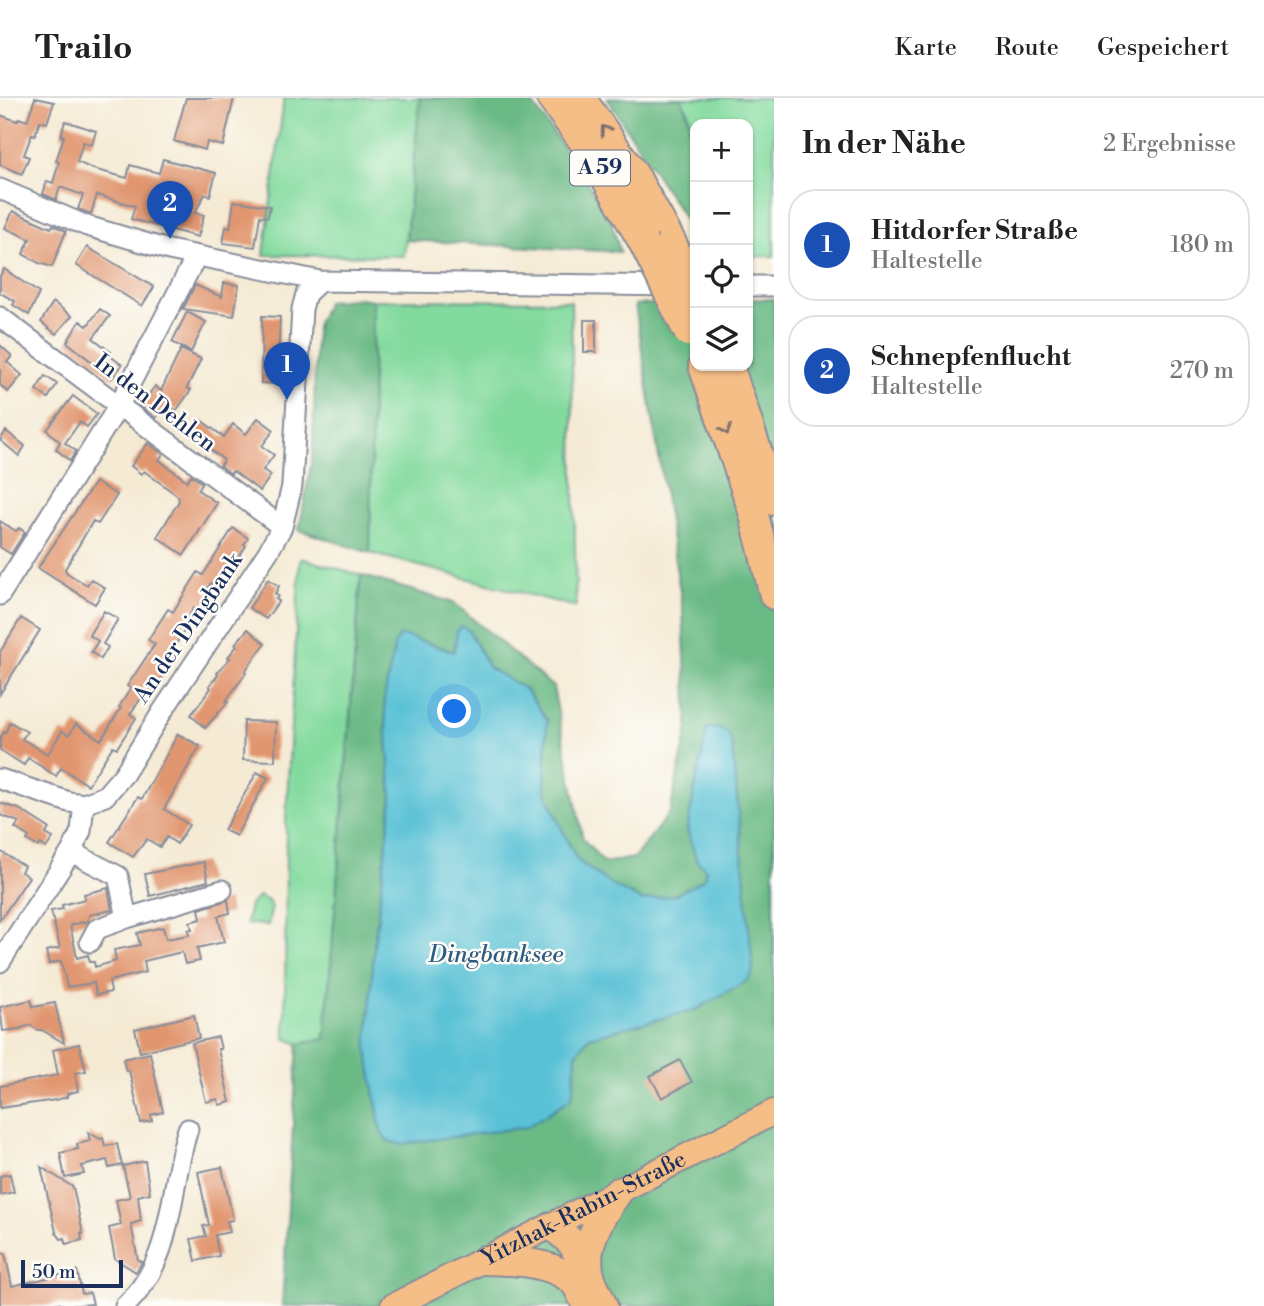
<!DOCTYPE html>
<html lang="de">
<meta charset="utf-8">
<style>
body{margin:0;font-family:"Libre Bodoni",serif;background:#f2f2f2;color:#222}
.controls{position:absolute;right:21px;top:21px;display:grid;overflow:hidden;border-radius:14px;box-shadow:0 2px 5px #0004}
.controls button{width:63px;height:63px;display:grid;place-items:center;padding:0;border:0;border-bottom:2px solid #e0e0e0;background:#fff;color:#222;font:35px sans-serif}
.scale{position:absolute;left:21px;bottom:18px;width:102px;box-sizing:border-box;padding-left:7px;border:4px solid #1b2f5e;border-top:0;font-size:19px;line-height:24px;white-space:nowrap;color:#1b2f5e;-webkit-text-stroke:5px #fdfcf7;paint-order:stroke}
.you{position:absolute;left:455px;top:614px;width:24px;height:24px;margin:-18px;border:5px solid #fff;border-radius:50%;background:#1a73e8;box-shadow:0 0 0 10px #1a73e833}
.badge{display:grid;place-items:center;width:46px;height:46px;border-radius:50%;background:#b45309;color:#fff;font-size:23px;font-weight:700}
.pin{position:absolute;translate:-50% -58px;filter:drop-shadow(0 2px 4px #0008)}
.pin::after{content:'';position:absolute;top:37px;width:24px;height:21px;background:inherit;clip-path:polygon(0 0,100% 0,50% 100%)}
.list{margin:0;padding:0;list-style:none}
h2{display:flex;justify-content:space-between;align-items:center;height:91px;margin:0;padding:0 28px;font-size:30px}
h2 small{font-size:23px;font-weight:400;color:#767676}
.list li{display:grid;grid-template-columns:46px 1fr auto;gap:21px;align-items:center;box-sizing:border-box;height:112px;margin:0 14px 14px;padding:0 14px;border:2px solid #e0e0e0;border-radius:28px}
.list b{display:block;font-size:26px;white-space:nowrap}
.list p{margin:0;font-size:23px;white-space:nowrap;color:#767676}
.list em{font-size:23px;font-style:normal;color:#767676}
.icon{flex:none;width:38px;height:38px;fill:none;stroke:currentColor;stroke-width:2;stroke-linecap:round;stroke-linejoin:round}
.map{position:relative;flex:none;width:774px;height:1208px;overflow:hidden}
header{display:flex;align-items:center;gap:42px;box-sizing:border-box;height:98px;padding:0 35px;background:#fff;border-bottom:2px solid #e0e0e0}
header strong{font-size:33px}
nav{display:flex;gap:38px;margin-inline-start:auto;font-size:24px}
main{display:flex}
aside{flex:1;background:#fff}
.map>svg:first-child{display:block}
.green{fill:#83da9e;stroke:#4f847e;stroke-width:2}
.forest{fill:#6aba85;stroke:#427472;stroke-width:2;fill-rule:evenodd}
.water{fill:#58c1d5;stroke:#3a789a;stroke-width:2}
.building{fill:#e1966f}
.lines{fill:none;stroke-linecap:round;stroke-linejoin:round}
.minor-casing{stroke:#888d9a;stroke-width:23}
.major-casing{stroke:#888d9a;stroke-width:28}
.highway-casing{stroke:#888d9a;stroke-width:32}
.minor{stroke:#fff;stroke-width:19}
.major{stroke:#f6be87;stroke-width:24}
.highway{stroke:#f6be87;stroke-width:28}
.highway-bridge-casing{stroke:#888d9a;stroke-width:32;stroke-linecap:butt}
.highway-bridge{stroke:#f6be87;stroke-width:28}
.oneway{stroke:#7e6f70}
.labels{text-anchor:middle;dominant-baseline:central;stroke-width:5;stroke-linejoin:round;paint-order:stroke}
.shield{fill:#fdfcf7;stroke:#5f6c8c;stroke-width:2}
.shield-label{font-size:21px;font-weight:bold;fill:#1b2f5e}
.street-label{font-size:23px;fill:#1b2f5e;stroke:#fdfcf7}
.water-label{font-size:24px;font-style:italic;fill:#2d5b82;stroke:#fdfcf7}
</style>
<header>
<strong>Trailo</strong>
<nav><a>Karte</a><a>Route</a><a>Gespeichert</a></nav>
</header>
<main>
<div class="map">
<svg width="774" height="1208" viewBox="0 0 774 1208">
<rect width="100%" height="100%" fill="#fdfcf7"/>
<filter id="ink" filterUnits="userSpaceOnUse"><feTurbulence type="fractalNoise" baseFrequency=".0143" numOctaves="2"/><feDisplacementMap in="SourceGraphic" scale="14" xChannelSelector="R" yChannelSelector="G"/><feConvolveMatrix kernelMatrix="1 2 1 2 8 2 1 2 1" color-interpolation-filters="sRGB"/></filter>
<filter id="wash" filterUnits="userSpaceOnUse"><feTurbulence type="fractalNoise" baseFrequency=".00686" numOctaves="4" result="noise"/><feDisplacementMap in="SourceGraphic" scale="28" xChannelSelector="R" yChannelSelector="G"/><feGaussianBlur stdDeviation="1.57" result="paint"/><feColorMatrix in="noise" values="0 0 0 0 0 0 0 0 0 0 0 0 0 0 0 0 0 1.4 0 .05"/><feComposite in="paint" operator="in"/></filter>
<g filter="url(#wash)">
<rect width="100%" height="100%" fill="#f5ebd5"/>
<path class="green" d="M284,0H420L404,158L264,157Z
M680,0H768L774,8V158L748,159V26H695V71L688,12Z
M373,202L571,203L576,509L370,455Z
M300,460L361,477L325,942L298,946L285,940L286,721Z
M259,798L268,803L272,809L268,827L246,826L250,807Z"/>
<path class="forest" d="M420,0H528L556,38L610,119L620,154L406,142Z
M607,0H680C698,27 695,103 695,137Z
M360,200L373,202L370,455L299,432L313,356L316,228L327,204Z
M748,201H774V1203L772,1208H282L298,946L325,941L361,477L454,505L553,589L583,741L604,765L634,760L670,714L688,630L683,513L635,207L695,203V268H748ZM469,533L489,570L525,591L547,622L545,691L560,727L577,762L610,786L643,803L675,797L704,782L706,771L697,763L687,732L707,631L732,646L753,873L623,930L589,939L576,956L573,994L374,849L392,701L384,601L408,539L455,554Z"/>
<path class="water" d="M462,528L469,533L489,570L525,591L547,622L545,691L560,727L577,762L610,786L642,803L675,797L704,781L706,771L697,763L687,732L707,630H718L728,635L732,646L753,873L748,882L695,912L589,939L576,956L573,994L570,1001L527,1029L401,1046L388,1043L381,1034L367,950L374,849L392,701L384,601L395,545L399,538L408,539L454,554L457,533Z"/>
<g id="blocks">
<path class="building" d="M35,0L54,4L47,25L40,23L35,37L32,36L24,57L29,59L22,76L0,67V17L17,23L19,20L27,23Z
M186,0H234L223,48L207,44L205,52L174,43Z
M65,23L96,33L92,47L83,44L77,64L93,71L127,80L130,67L159,75L163,61L216,75L210,98L205,96L195,115L204,117L198,139L131,121L135,108L97,97L91,116L78,111L83,97L60,89L56,102L43,96L47,83L53,85L59,64L56,63L64,38H61Z
M234,103L270,108L268,119L260,118L255,149L223,145L226,129L230,130Z
M13,113L51,130L53,127L66,133L52,169L39,165L23,156L30,141L5,130Z
M87,149L154,189L142,208L76,167Z
M4,171L39,195L29,217L13,207L15,203L0,195V178Z
M224,185L239,187L234,218L183,211L195,187L222,199Z
M53,204L72,218L56,236L41,224Z
M100,211L110,218L93,240L111,254L109,257L122,267L112,280L67,244L80,223L87,228Z
M187,214L206,224L191,254L172,244Z
M262,218L280,219L277,286L261,285Z
M584,222H596V254H584Z
M0,247L12,258L7,264L22,277L8,294L0,287Z
M181,251L201,261L187,290L191,292L176,313L167,306L156,320L140,308L155,288L161,293Z
M45,278L57,286L48,300L36,292Z
M73,298L97,316L87,329L80,324L65,345L76,353L70,363L56,351L60,344L47,332Z
M258,320L274,332L262,348L274,357L263,372L271,377L260,393L233,373L231,376L220,368L224,362L191,337L202,323L224,339L233,326L246,336Z
M6,333L25,348L19,358L0,342Z
M148,345L163,356L159,362L187,383L191,377L202,385L198,392L217,405L184,457L157,439L179,403L178,398L144,373L141,376L131,368Z
M95,384L117,397L98,426L93,423L65,471L67,475L87,487L91,481L105,490L95,506L38,470Z
M0,423L16,433L19,430L25,434L11,456L0,449Z
M233,430L248,440L244,447L246,448L219,490L211,485L205,493L213,500L203,516L194,510L183,527L186,530L169,557L174,560L147,603L142,599L130,616L136,620L117,650L113,648L88,687L61,670L56,678L28,660L24,667L0,652V640L4,634L5,635L10,624L27,634L22,641L48,656L62,633L69,637L76,626L101,642L121,610L119,609L131,590L127,588L155,546L148,542L168,511L173,514L198,474L203,477Z
M268,481L279,488L275,496L278,498L276,501L279,503L266,521L249,510Z
M104,513L118,521L103,546L108,549L101,561L91,554L98,543L89,537Z
M21,520L40,532L0,596V554Z
M248,531L265,546L245,573L246,575L226,603L228,604L205,630L191,617L211,590L209,588L218,577L217,575L230,560L228,559L237,548L235,546Z
M244,623L276,624L275,663L243,662Z
M178,636L200,648L164,711L189,727L177,746L167,739L160,749L147,741L133,759L109,744L138,699L142,701Z
M257,674L268,680L236,738L224,732Z
M0,705L19,711L49,730L46,736L53,740L46,750L40,746L38,749L27,742L29,739L15,730L19,724L0,717Z
M0,753L24,768L21,774L29,779L0,822Z
M204,764L208,783L150,798L145,776Z
M108,790L112,812L89,817L88,823L70,827L77,860L88,857L90,864H94L95,869L116,863L114,852L140,847L137,835L163,829L166,841L189,837L188,832L192,831L190,824L201,821L199,811L228,802L230,815L218,818L224,844L197,850L200,863L185,866L182,854L144,863L146,874L109,883L111,894L96,897L94,885L67,889L61,863L49,866L46,853L60,850L51,813L63,811L62,807L85,801L84,796Z
M31,902L33,909L55,905L64,945L42,932H38L30,927L19,931L3,933L0,909Z
M194,917L199,940L140,954L135,931Z
M218,939L221,951H218L230,1004L219,1007L218,1001L206,1004L192,945Z
M79,946L86,973L75,975L78,993L67,996V999L56,1002L0,1010V988L58,977L53,952Z
M150,955L163,1014L151,1017L152,1023L141,1025L129,972L126,973L123,961Z
M680,962L692,984L662,1000L650,978Z
M88,1034L100,1041L103,1040L105,1048L117,1046L122,1067L109,1070L107,1062L82,1068L84,1076L65,1080L60,1055L78,1051L77,1046L90,1043Z
M145,1063L150,1095L138,1098L141,1123L131,1126L138,1162L142,1164L136,1174L115,1161L109,1130L121,1127L116,1102L130,1099L123,1068Z
M41,1069L73,1089L83,1136H81L82,1142L66,1146L65,1140L61,1141L56,1134Z
M222,1069L233,1122L227,1123L230,1134L215,1137L219,1158L196,1163L191,1141L206,1138L203,1128L209,1127L198,1074Z
M10,1076L14,1094L0,1097V1078Z
M5,1155L12,1188L77,1173L82,1196L90,1195L93,1206L66,1208L58,1205L43,1208H0V1156Z"/>
</g>
</g>
<g filter="url(#ink)">
<use href="#blocks" fill-opacity="0" stroke="#888d9a" stroke-width="2"/>
<g class="lines">
<defs>
<path id="minor" d="M0,91L87,128L169,152L320,183L674,188
M748,188H774
M0,219L282,429
M0,497L118,309L196,159
M0,681L69,704L84,706L105,698L124,676L162,614L268,454L282,429L292,388L302,211L306,196L320,183
M71,754L118,778L127,820L222,792
M90,844L97,831L127,820
M0,864L71,754L81,733L84,706
M125,1208C176,1160 168,1092 188,1031"/>
<g id="major">
<path id="s1" d="M393,1208L774,1014"/>
</g>
<path id="highway" d="M551,0L587,48L643,144
M581,0L635,78L671,143
M703,268L753,413L774,497
M729,268L774,403
M553,1128L572,1145L589,1176
M485,1162C512,1163 552,1163 573,1183C579,1188 583,1201 587,1208
M603,1208C599,1198 592,1187 590,1177C582,1147 601,1117 618,1094"/>
</defs>
<use href="#minor" class="minor-casing"/>
<use href="#major" class="major-casing"/>
<use href="#highway" class="highway-casing"/>
<use href="#minor" class="minor"/>
<use href="#major" class="major"/>
<use href="#highway" class="highway"/>
<defs>
<path id="highway-bridge" d="M671,143L695,194
M643,144L688,234"/>
</defs>
<use href="#highway-bridge" class="highway-bridge-casing"/>
<use href="#highway-bridge" class="highway-bridge"/>
</g>
<defs><path id="oneway-chevron" d="M-2-3.5L2.5 0L-2 3.5" fill="none" stroke-width="1.6" stroke-linecap="round" stroke-linejoin="round" transform="scale(1.75)"/></defs>
<g class="oneway">
<use href="#oneway-chevron" transform="translate(605 32) rotate(-125)"/>
<use href="#oneway-chevron" transform="translate(726 332) rotate(71)"/>
</g>
</g>
<g class="labels">
<rect class="shield" x="570" y="52.5" width="60" height="35" rx="5"/>
<g class="shield-label">
<text x="600" y="70">A 59</text>
</g>
<g class="street-label">
<text transform="translate(155 305) rotate(37)">In den Dehlen</text>
<text transform="translate(188 530) rotate(-56)">An der Dingbank</text>
<text stroke="none"><textPath href="#s1" startOffset="214">Yitzhak-Rabin-Straße</textPath></text>
</g>
<g class="water-label">
<text x="496" y="857">Dingbanksee</text>
</g>
</g>
</svg>
<div class="controls">
<button>+</button>
<button>−</button>
<button><svg class="icon" aria-label="locate" viewBox="0 0 24 24"><circle cx="12" cy="12" r="6"/><path d="M12 2v4M12 18v4M2 12h4M18 12h4"/></svg></button>
<button><svg class="icon" aria-label="layers" viewBox="0 0 24 24"><path d="M12 4l9 5-9 5-9-5zM3 14l9 5 9-5"/></svg></button>
</div>
<div class="scale">50 m</div>
<div class="you"></div>
<div class="pin badge" style="left:287px;top:302px;background:#1a4fb4">1</div>
<div class="pin badge" style="left:170px;top:141px;background:#1a4fb4">2</div>
</div>
<aside>
<h2>In der Nähe<small>2 Ergebnisse</small></h2>
<ul class="list">
<li><span class="badge" style="background:#1a4fb4">1</span><div><b>Hitdorfer Straße</b><p>Haltestelle</p></div><em>180 m</em></li>
<li><span class="badge" style="background:#1a4fb4">2</span><div><b>Schnepfenflucht</b><p>Haltestelle</p></div><em>270 m</em></li>
</ul>
</aside>
</main>
